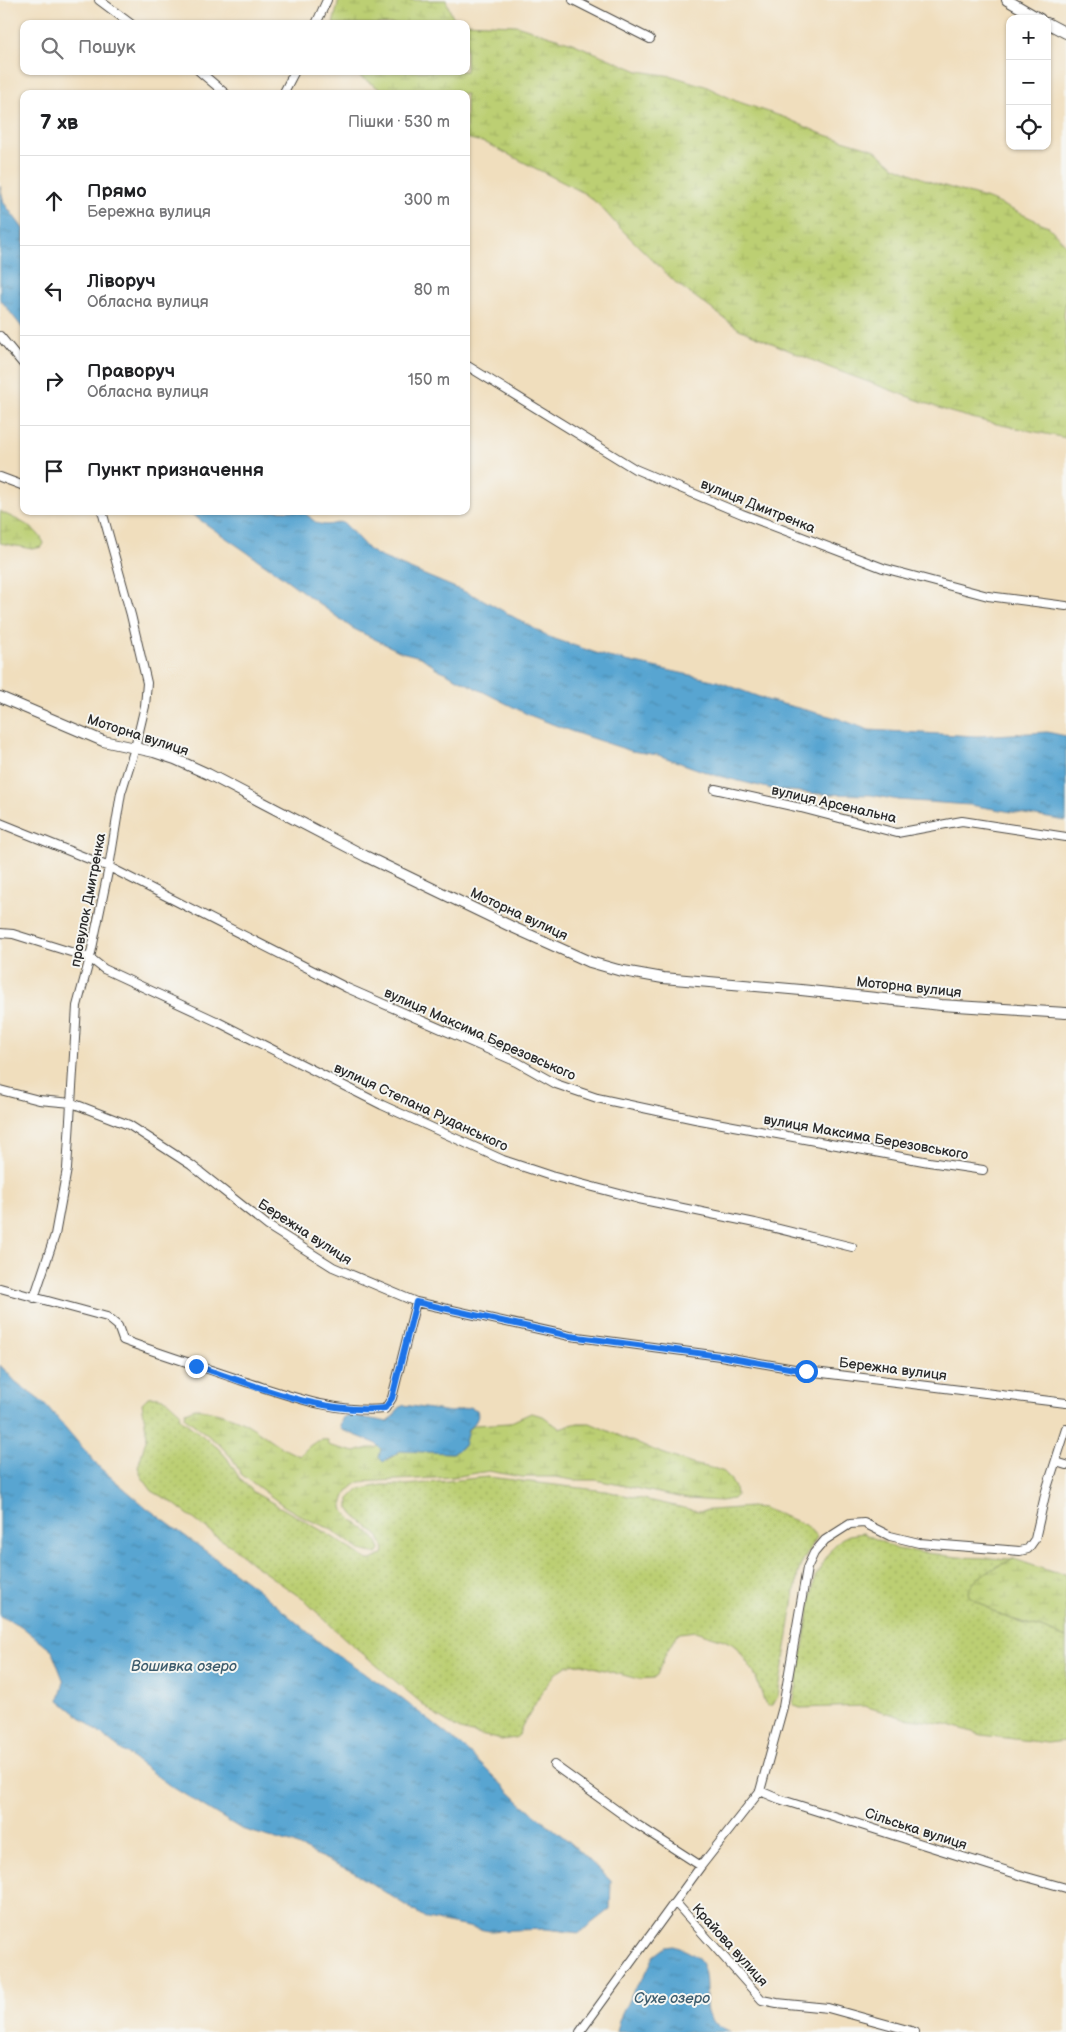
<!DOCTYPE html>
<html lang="uk">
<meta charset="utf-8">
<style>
body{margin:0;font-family:"Balsamiq Sans",sans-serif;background:#f6f6f6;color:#202124}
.controls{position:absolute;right:15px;top:15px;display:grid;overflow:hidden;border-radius:10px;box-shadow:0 1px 4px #0004}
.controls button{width:45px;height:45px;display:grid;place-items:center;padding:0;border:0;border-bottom:1px solid #e0e0e0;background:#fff;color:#202124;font:25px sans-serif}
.stop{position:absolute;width:15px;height:15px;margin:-11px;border:4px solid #1a73e8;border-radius:50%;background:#fff}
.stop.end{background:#1a73e8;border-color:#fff;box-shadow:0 1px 5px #0008}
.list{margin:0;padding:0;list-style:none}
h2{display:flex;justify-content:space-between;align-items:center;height:65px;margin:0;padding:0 20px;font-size:21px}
h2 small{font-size:16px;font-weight:400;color:#757577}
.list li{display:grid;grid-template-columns:32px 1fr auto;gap:15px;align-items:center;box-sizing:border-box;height:90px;padding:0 20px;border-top:1px solid #e0e0e0}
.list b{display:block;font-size:19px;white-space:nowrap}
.list p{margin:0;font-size:16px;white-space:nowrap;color:#757577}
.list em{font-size:16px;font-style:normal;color:#757577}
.icon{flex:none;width:28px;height:28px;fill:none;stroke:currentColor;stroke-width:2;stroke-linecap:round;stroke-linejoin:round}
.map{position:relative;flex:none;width:1066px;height:2032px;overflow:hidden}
.search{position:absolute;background:#fff;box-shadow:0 1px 4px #0004;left:20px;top:20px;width:450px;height:55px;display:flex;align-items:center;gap:12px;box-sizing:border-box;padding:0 18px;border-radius:10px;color:#757577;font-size:19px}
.panel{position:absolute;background:#fff;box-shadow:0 1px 4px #0004;left:20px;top:90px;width:450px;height:425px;border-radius:10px}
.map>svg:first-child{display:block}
.grass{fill:url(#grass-dots);stroke:#747d4f}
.wetland{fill:url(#wetland-marsh);stroke:#747d4f}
.water{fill:url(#water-ripples);stroke:#42687e}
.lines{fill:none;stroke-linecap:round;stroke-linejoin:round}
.street-casing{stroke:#494641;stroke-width:10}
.secondary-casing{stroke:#494641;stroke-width:12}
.street{stroke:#fff;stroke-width:8}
.secondary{stroke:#fff;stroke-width:10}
.route{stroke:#1a73e8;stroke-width:6}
.labels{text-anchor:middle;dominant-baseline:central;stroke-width:4;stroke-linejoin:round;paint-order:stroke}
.street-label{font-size:14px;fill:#2b2b2b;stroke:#f6f6f2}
.water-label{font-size:15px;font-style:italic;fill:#3d5c6d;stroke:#f6f6f2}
</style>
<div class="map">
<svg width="1066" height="2032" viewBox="0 0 1066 2032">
<defs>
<pattern id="grass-dots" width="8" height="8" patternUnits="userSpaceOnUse" patternTransform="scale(1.25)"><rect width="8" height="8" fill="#bccf73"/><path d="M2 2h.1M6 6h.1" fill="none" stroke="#a2b264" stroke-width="1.8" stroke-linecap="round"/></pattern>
<pattern id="wetland-marsh" width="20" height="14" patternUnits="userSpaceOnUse" patternTransform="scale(1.25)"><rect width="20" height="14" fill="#bccf73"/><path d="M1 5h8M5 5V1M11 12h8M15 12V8" fill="none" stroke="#a2b264"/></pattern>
<pattern id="water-ripples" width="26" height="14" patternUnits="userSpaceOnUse" patternTransform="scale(1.25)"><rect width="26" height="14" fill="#58a5d1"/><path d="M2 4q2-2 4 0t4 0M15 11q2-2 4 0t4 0" fill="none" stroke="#4987aa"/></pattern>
</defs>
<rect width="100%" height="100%" fill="#f6f6f2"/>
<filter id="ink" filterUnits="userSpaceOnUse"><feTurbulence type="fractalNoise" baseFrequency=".02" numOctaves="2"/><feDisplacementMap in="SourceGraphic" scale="10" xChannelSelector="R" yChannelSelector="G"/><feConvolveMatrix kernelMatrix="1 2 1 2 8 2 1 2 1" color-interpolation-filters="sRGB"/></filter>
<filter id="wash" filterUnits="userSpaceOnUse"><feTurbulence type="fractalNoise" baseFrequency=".0096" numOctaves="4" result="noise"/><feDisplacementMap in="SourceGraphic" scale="20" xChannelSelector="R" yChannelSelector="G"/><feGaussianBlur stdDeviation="1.12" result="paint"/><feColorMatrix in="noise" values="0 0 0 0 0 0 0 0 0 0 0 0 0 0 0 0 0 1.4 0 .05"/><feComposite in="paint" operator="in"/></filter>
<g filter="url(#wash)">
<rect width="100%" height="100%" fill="#f0debd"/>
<path class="grass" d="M148,1397C167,1395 167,1402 180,1412L179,1416L182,1420L218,1448L227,1458L240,1479L255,1493L326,1533L368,1560H372L383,1554L384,1549L379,1537L354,1515L349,1508V1499L358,1490L381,1485H407L488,1477L606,1491L698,1511L751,1507L763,1508L806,1525L817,1537L803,1560L798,1573L778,1696L773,1705L768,1706L765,1703L754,1672L736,1646L724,1640L695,1631L680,1633L676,1636L666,1653L657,1675L653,1678L638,1679L582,1664L568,1665L556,1673L545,1687L522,1726L519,1735L515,1738L501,1740L460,1730L438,1717L343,1637L303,1599L251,1563L233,1547L217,1537L173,1503L152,1491L141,1476L138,1467L147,1436L142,1403Z
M863,1533L897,1549L911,1551L958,1557L1014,1559L995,1567L974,1600L1018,1622L1041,1628L1066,1638V1741L1047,1743L982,1735L946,1724L904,1718L864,1706L800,1708L793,1705L815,1577L832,1548L841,1539L849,1535Z"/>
<path class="wetland" d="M339,0H446L452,16L463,23L516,25L572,43L638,71L672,76L705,86L736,101L786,118L822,134L873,149L894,166L931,182L991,200L1048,226L1066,245V300L1064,315L1066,326V438L987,422L950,412L828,367L739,329L676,283L618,226L598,204L584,193L486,143L466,138V94H388L351,71H466V24H333Z
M0,511C15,520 36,525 44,543L42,547L32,549L0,543Z
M195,1408C213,1411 231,1415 247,1424C265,1435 280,1449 300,1456C307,1447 317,1438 328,1440V1444L331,1446L355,1452L368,1448H376L379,1445L387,1461L400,1451L453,1453L464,1446L468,1429L475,1425L509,1423L531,1413L543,1416L559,1428L578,1423H590L643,1446L692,1464L716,1469L724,1472L729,1477L735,1488L736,1496L733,1499L720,1501L688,1499L596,1480H573L555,1477H522L489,1471L453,1477L360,1482C347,1488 336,1504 348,1516C359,1528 376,1532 380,1550L377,1554L360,1550L329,1528L304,1518L284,1506L241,1474L232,1458L219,1444L184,1417L185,1412Z
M1014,1559L1052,1572L1066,1574V1638L1041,1628L1002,1616L969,1596L968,1591C977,1574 997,1566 1014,1559Z"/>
<path class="water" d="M0,186L4,203L24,230V330L0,299Z
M187,511C224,511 261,509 297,511C315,513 311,532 340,522L345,524L369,550L379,556L482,599L549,637L608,657L717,681L767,700L837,718L869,730L976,736L1047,732L1066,736V821L970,805L898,800L871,795L819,794L772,789L714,775L658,755L631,751L573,732L529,715L436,668L421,657L401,652L352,628L280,575Z
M0,1365L16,1382L46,1405L100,1468L147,1508L256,1588L323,1645L397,1695L463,1747L521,1803L571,1843L611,1881L610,1909L579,1933L546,1929L489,1931L427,1919L355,1873L291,1843L241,1829L169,1785L112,1743L59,1700L64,1682L52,1651L21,1626L0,1616Z
M404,1405L451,1412L470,1407L477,1410C480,1418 474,1425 468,1429L464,1446L453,1453L400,1451L383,1462L379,1457L381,1449L375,1443L342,1430L340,1426L342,1418L349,1415L388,1422C396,1416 394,1410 404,1405Z
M674,1946C706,1956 706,1968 706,1998C706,2005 706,2011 709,2017C714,2025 724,2028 731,2032H616L619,2020L634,1989L644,1977L654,1956L666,1947Z"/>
</g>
<g filter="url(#ink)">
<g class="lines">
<defs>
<path id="street" d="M99,0L131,24
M573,0L650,39
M316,24L327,0
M199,71L226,94
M283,94L295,71
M0,336L24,365
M466,365L635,469L742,514L883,568L988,596L1066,606
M0,477L24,486
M715,789L801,808L897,833L962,821L1066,837
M0,823L109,867L347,988L517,1062L556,1084L597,1098L695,1119L929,1162L983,1170
M0,933L13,934L90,958L104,969L216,1021L382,1105L503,1160L551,1176L639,1199L755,1223L852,1247
M0,1090L39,1100L72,1103L129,1125L191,1165L268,1226L333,1267L416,1302L570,1336L720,1356L806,1371L1066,1403
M0,1288L107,1317L118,1326L123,1340C163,1355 203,1367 243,1381C288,1395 336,1414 385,1409L392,1398L416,1302
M34,1298L55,1235L67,1169L77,1006L90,958L109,867L121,793L135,748L145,706L147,683L131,615L102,511
M1056,1462L1066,1465
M554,1765L633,1822L701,1866
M760,1791L779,1799L1023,1876L1066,1888
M675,1902L762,2000L777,2003L828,2008L915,2032
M580,2032L701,1866L760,1791L783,1707L807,1568L814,1553L825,1540L850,1524L864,1523L890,1536L919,1543L1020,1551L1028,1549L1035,1539L1046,1491L1066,1429"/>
<path id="secondary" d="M1007,0L1040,19
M1047,23L1066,33
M0,697L103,741L154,752L175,759L208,774L365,856L510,926L590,962L618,970L663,978L801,990L941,1005L1066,1013"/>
</defs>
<use href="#street" class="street-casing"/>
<use href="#secondary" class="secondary-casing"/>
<use href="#street" class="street"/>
<use href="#secondary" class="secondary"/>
</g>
</g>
<g class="lines" filter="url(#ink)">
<path class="route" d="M196,1366C254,1384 323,1416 385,1408L392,1398L416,1302L570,1336L720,1356L806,1371"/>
</g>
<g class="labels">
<g class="street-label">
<text transform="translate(758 506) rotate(22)">вулиця Дмитренка</text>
<text transform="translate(138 735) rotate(18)">Моторна вулиця</text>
<text transform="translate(834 804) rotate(13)">вулиця Арсенальна</text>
<text transform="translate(88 900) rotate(-79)">провулок Дмитренка</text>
<text transform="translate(519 914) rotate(25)">Моторна вулиця</text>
<text transform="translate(909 987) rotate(6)">Моторна вулиця</text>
<text transform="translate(480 1034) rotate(24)">вулиця Максима Березовського</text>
<text transform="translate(421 1107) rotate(25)">вулиця Степана Руданського</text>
<text transform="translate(866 1137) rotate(10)">вулиця Максима Березовського</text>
<text transform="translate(305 1232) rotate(33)">Бережна вулиця</text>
<text transform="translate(893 1369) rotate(7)">Бережна вулиця</text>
<text transform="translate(916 1829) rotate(18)">Сільська вулиця</text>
<text transform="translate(730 1945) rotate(48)">Крайова вулиця</text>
</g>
<g class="water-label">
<text x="184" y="1666">Вошивка озеро</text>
<text x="672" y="1998">Сухе озеро</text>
</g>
</g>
</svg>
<div class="controls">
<button>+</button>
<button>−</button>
<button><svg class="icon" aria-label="locate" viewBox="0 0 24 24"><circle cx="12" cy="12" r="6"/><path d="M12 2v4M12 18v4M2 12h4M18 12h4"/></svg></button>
</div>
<div class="stop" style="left:806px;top:1371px"></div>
<div class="stop end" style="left:196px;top:1366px"></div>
<div class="search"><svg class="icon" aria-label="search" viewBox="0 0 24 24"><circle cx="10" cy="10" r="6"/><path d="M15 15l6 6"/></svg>Пошук</div>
<section class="panel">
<h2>7 хв<small>Пішки · 530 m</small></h2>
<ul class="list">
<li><svg class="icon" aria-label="ahead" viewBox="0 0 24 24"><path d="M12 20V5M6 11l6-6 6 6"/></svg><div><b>Прямо</b><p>Бережна вулиця</p></div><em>300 m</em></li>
<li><svg class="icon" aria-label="left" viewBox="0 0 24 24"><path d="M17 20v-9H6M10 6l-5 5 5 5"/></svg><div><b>Ліворуч</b><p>Обласна вулиця</p></div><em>80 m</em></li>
<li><svg class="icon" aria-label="right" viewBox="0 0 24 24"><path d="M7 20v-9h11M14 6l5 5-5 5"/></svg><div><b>Праворуч</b><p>Обласна вулиця</p></div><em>150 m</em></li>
<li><svg class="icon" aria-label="arrive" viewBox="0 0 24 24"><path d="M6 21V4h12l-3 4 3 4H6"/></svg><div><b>Пункт призначення</b></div></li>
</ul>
</section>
</div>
